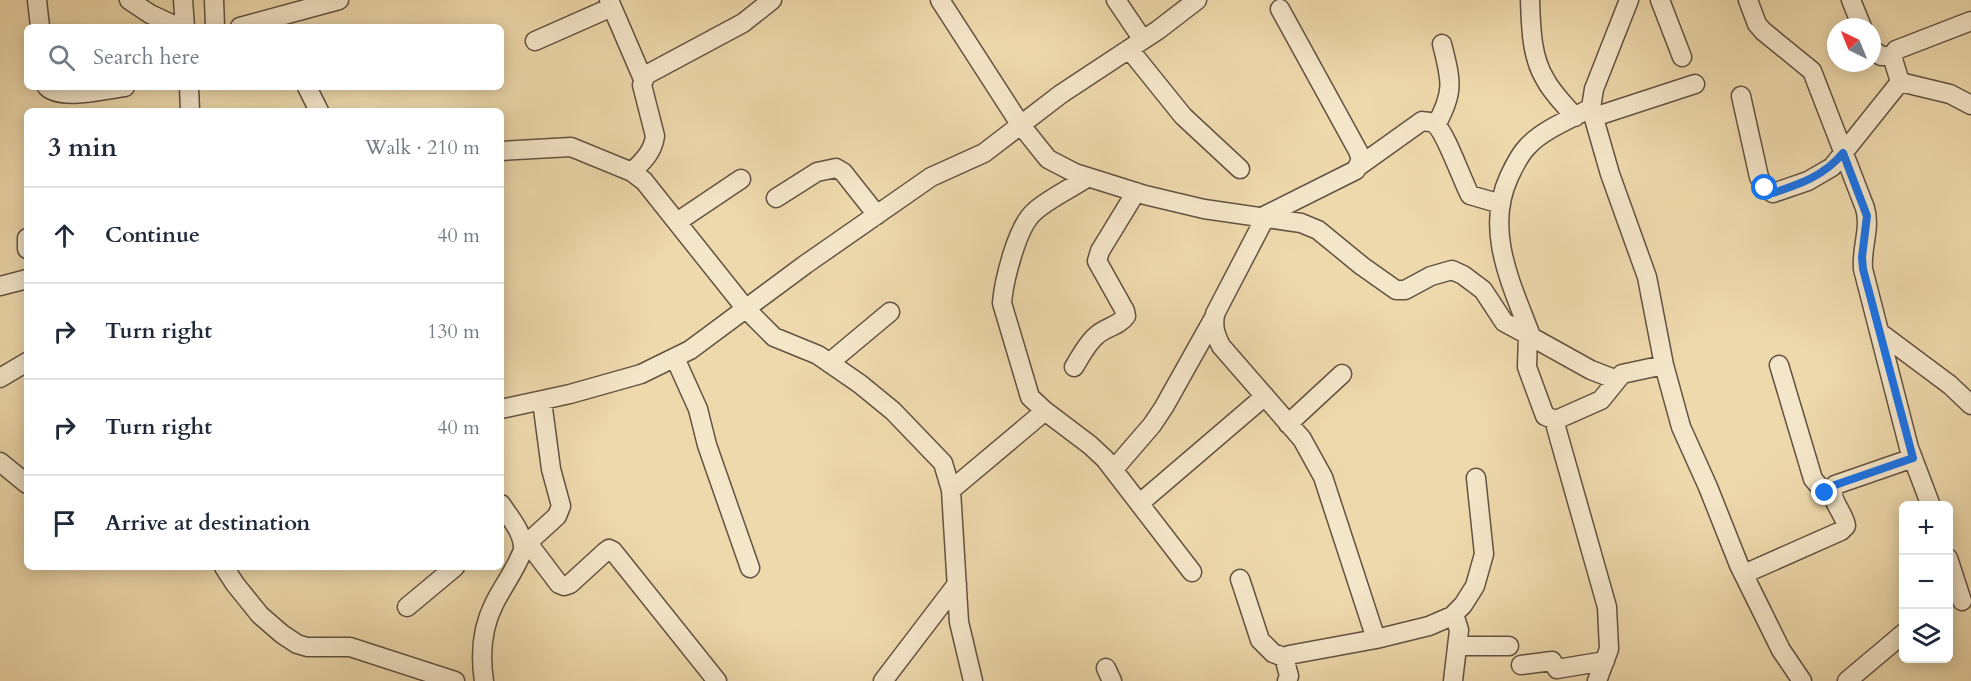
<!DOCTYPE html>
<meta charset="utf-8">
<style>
body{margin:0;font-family:Cardo,serif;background:#f2f2f3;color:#1f2937}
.controls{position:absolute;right:18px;bottom:18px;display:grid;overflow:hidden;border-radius:9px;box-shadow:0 3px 15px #0003}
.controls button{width:54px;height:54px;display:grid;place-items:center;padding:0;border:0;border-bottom:2px solid #e0e1e3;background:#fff;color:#1f2937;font:30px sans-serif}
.compass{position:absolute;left:1827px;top:18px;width:54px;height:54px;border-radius:50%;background:#fff;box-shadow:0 3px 15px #0003;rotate:317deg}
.stop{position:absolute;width:18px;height:18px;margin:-14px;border:4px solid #1a73e8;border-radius:50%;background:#fff}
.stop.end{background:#1a73e8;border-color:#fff;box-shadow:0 2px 6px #0008}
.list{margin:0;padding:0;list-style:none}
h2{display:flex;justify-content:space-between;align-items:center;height:78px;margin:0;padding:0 24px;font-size:26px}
h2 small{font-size:20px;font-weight:400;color:#747a83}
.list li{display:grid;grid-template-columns:39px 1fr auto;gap:18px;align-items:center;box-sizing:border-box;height:96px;padding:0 24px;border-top:2px solid #e0e1e3}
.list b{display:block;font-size:22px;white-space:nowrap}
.list em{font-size:20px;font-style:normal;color:#747a83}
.icon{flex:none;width:33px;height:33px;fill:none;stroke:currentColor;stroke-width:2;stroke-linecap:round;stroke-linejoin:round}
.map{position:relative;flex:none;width:1971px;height:681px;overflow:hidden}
.search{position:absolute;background:#fff;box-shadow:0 3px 15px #0003;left:24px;top:24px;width:480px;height:66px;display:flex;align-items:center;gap:15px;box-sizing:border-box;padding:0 21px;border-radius:9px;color:#747a83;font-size:22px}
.panel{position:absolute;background:#fff;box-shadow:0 3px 15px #0003;left:24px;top:108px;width:480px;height:462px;border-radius:9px}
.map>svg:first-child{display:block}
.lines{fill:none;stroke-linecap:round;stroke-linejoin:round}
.street-casing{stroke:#625242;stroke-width:21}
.street{stroke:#f4e6c9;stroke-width:18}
.route{stroke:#1a73e8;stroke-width:8}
</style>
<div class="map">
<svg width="1971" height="681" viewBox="0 0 1971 681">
<rect width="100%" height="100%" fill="#eed9ac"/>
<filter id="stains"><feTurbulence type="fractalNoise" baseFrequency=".00333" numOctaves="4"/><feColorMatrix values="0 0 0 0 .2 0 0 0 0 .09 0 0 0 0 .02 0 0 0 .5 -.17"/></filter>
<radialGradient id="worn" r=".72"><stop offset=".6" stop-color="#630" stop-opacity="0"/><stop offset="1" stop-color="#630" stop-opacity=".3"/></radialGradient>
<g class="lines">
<defs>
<path id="street" d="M37,0L40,27
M129,0L150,14L178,27
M183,0L185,27
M214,0L215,27
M609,0L643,79
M940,0L1020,124L1048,159L1075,173L1145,195L1204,209L1301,223L1318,230L1362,266L1396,290H1405L1431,276L1452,270L1463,275L1483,290L1504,322L1528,335L1527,367L1545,416L1556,420
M1116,0L1143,40
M1530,0C1531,26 1531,56 1545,79C1552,93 1565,105 1575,117
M1660,0L1682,57
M1748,0L1757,24L1763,31L1812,71L1865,208C1871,228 1861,248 1863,269L1909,448L1931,506
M1851,0L1862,27
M240,27L339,0
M535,41L612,7
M1129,49L1183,116L1240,169
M1872,49L1881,56H1892
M1900,82L1892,56L1896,50L1971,21
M47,87C62,101 106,89 125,87
M189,87L190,111
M307,87L319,111
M1741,96L1759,177L1765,188L1773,193L1808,181L1832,167L1900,82L1950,94L1971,105
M1594,117L1695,84
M1436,125C1455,91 1451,80 1442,44
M501,151L571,147L632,172L644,181L746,309L774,337L818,355L860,384L893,411L943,463L951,490L959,622L973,681
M1359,166L1422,121C1427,122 1432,121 1436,125C1446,134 1462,180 1470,195L1501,204
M632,172C643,161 653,152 655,136L642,85L646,75L743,23L772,0
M1088,177C1072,188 1048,199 1034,212C1017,227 1004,280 1002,303L1030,397L1045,411L1090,445L1105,459L1192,572
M776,198L817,172L836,168L843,172L877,215
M1260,218L1356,170L1361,159L1358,151L1280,9
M1265,218L1215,314C1213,327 1215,334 1221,346L1302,439L1323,477L1376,639
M677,222L741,179
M27,238V249
M0,286L27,279
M1879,332L1950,385L1971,405
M1528,335L1591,370L1617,380
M1531,336C1512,285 1484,231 1509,177C1514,166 1520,154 1528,146C1543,130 1572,118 1591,108
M675,358L698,409L707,445L750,568
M829,363L890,312
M1664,365L1681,427L1708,487L1739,565L1781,650L1802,681
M1779,365L1813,479L1825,493L1832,495
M1074,367C1081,356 1087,343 1097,335C1106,327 1119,326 1126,316L1125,311L1097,261L1100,251L1136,192
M0,378L27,362
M501,409L570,394L641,374L690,350L806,264L931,177L984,153L1061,94L1158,30L1197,0
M1288,424L1342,374
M0,462L27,484
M1114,469L1152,425L1164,407L1215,316
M951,490L1045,411
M1140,503L1265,396
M528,543L559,584L564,586L570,584L605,552L609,549L613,551L717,681
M523,547L557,516L561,506L551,469L542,401
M1948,558L1962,601
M224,567L235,584L260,615L282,634L297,644L307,647H350L455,681
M1744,574L1841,531L1846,526C1845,513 1826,497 1835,485L1913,458
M1240,579L1260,640L1273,653L1286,658
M407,607L455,567
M1457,646H1509
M1521,665L1552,661L1557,669L1605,661
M1106,668L1112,681
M484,681C480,655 482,628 494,604C503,586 516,569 523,550C524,533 510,518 501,504
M883,681L957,584
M1287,681L1289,676L1285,661L1289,655L1376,639L1429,626L1452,616L1463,605L1475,586L1484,554L1476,478
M1453,681L1459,630L1454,614
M1597,681L1609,649L1607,607L1556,427V420L1601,400L1622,374L1664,365L1647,277L1610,174L1591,108L1594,89L1629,0
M1847,681L1904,633"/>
</defs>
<use href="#street" class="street-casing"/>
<use href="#street" class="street"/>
</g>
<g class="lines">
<path class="route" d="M1765,188L1773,193C1800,184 1824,176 1843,153L1867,216L1862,257L1863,269L1913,458L1835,485L1832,489V495L1825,493"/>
</g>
<rect width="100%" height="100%" filter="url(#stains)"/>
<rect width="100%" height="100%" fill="url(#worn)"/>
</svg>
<div class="controls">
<button>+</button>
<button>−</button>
<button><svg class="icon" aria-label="layers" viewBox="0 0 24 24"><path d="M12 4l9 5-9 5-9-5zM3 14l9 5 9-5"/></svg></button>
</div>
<svg class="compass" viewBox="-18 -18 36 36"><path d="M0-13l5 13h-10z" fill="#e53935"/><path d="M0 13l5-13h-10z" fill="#747a83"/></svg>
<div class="stop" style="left:1765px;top:188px"></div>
<div class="stop end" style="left:1825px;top:493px"></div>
<div class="search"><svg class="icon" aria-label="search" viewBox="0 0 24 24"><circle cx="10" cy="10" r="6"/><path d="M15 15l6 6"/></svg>Search here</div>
<section class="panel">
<h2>3 min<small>Walk · 210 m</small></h2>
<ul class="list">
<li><svg class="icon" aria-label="ahead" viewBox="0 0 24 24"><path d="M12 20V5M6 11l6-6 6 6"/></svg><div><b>Continue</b></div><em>40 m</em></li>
<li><svg class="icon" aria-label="right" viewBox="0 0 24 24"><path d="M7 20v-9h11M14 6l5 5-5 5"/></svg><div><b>Turn right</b></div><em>130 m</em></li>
<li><svg class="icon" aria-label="right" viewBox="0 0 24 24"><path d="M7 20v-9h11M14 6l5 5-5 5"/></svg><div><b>Turn right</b></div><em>40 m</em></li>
<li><svg class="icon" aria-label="arrive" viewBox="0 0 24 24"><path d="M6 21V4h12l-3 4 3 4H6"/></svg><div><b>Arrive at destination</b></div></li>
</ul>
</section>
</div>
